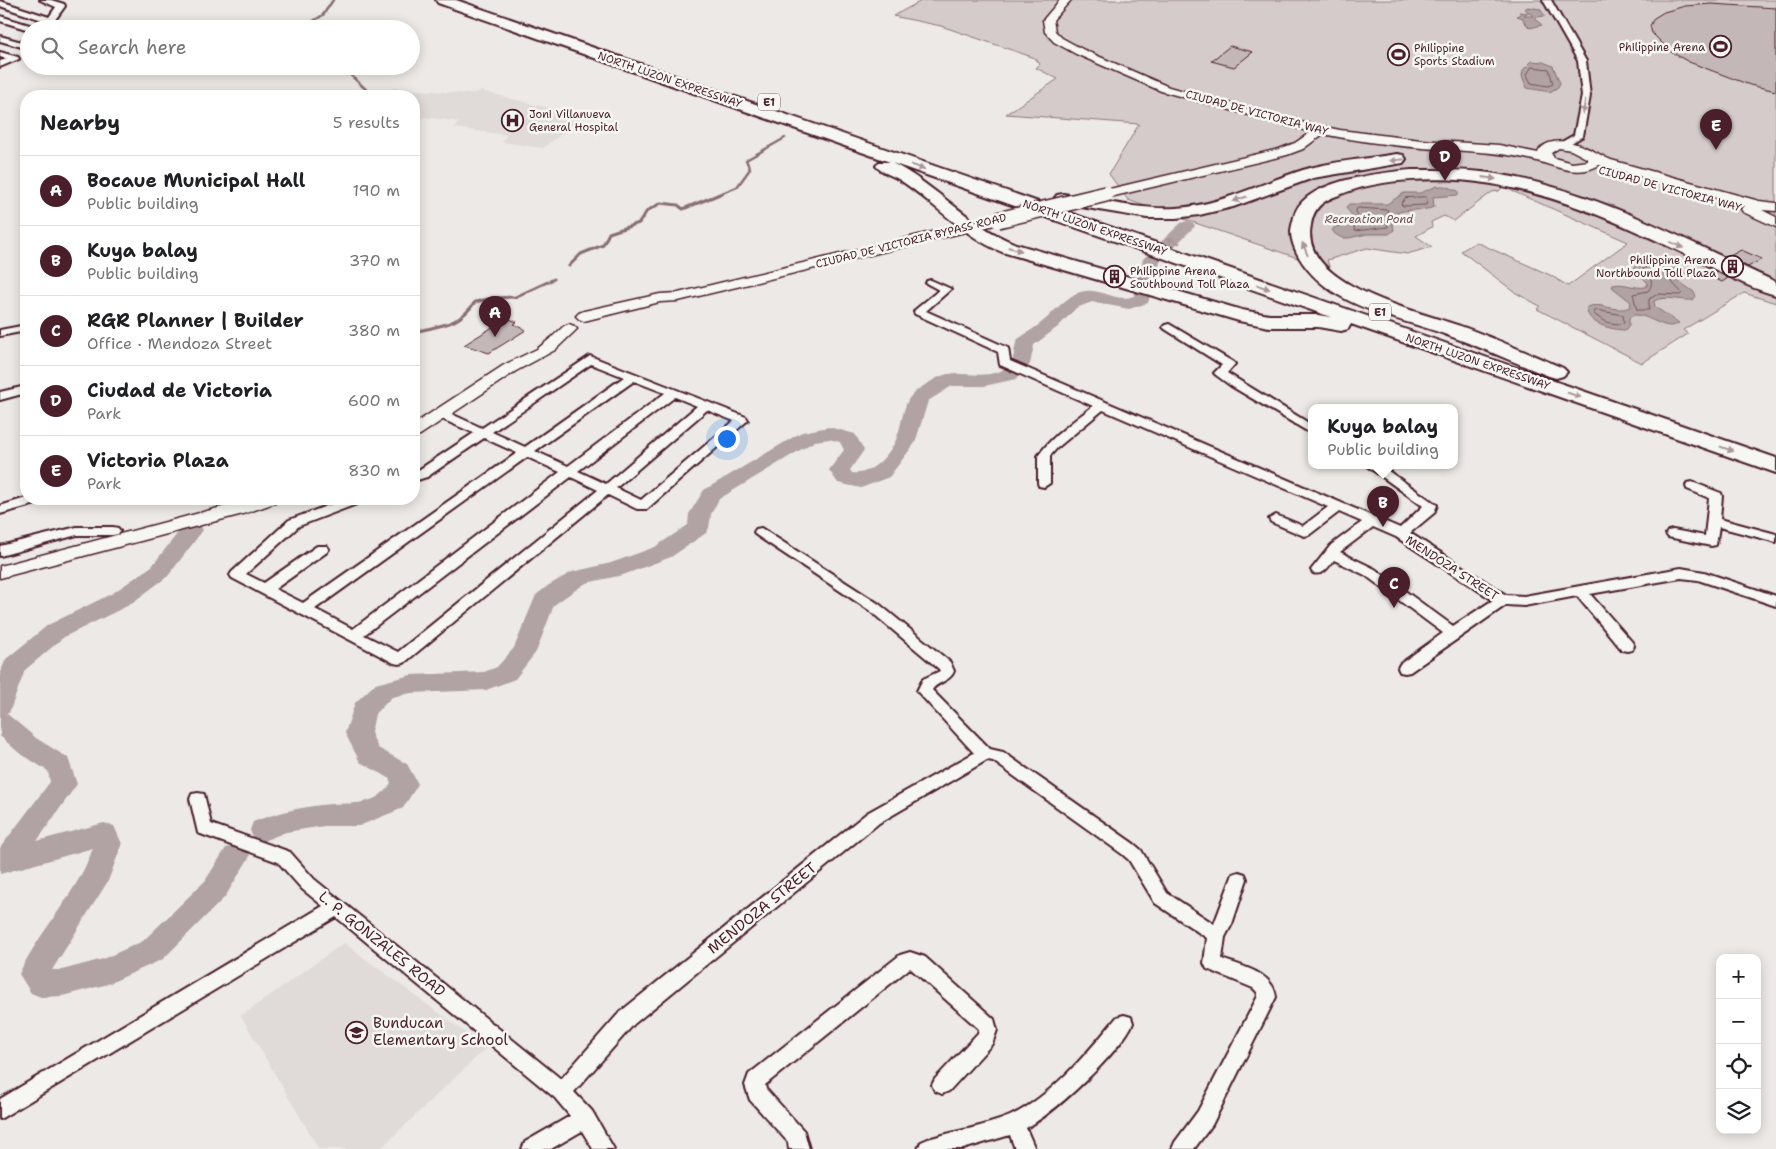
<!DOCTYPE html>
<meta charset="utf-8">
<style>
body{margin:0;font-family:"Shantell Sans",sans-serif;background:#f6f6f6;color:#202124}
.controls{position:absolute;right:15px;bottom:15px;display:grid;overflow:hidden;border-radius:10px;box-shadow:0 2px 12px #0003}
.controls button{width:45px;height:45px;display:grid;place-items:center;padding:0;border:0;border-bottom:1px solid #e0e0e0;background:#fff;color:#202124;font:25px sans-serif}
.you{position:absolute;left:726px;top:438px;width:18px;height:18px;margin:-12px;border:4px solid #fff;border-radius:50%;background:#1a73e8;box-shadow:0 0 0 8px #1a73e833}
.badge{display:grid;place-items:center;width:32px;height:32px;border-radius:50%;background:#4a1f2b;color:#fff;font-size:16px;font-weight:700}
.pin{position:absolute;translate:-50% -41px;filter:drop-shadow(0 1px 2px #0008)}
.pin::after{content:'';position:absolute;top:26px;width:18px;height:15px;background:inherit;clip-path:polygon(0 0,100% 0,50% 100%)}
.popup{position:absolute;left:1308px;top:404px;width:150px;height:65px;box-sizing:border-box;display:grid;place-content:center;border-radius:10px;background:#fff;filter:drop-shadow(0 1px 4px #0005);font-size:16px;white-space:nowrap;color:#757577}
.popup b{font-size:19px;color:#202124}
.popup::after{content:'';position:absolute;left:50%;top:100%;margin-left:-10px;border:10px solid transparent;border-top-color:#fff}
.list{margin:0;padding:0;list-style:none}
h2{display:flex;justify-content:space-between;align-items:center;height:65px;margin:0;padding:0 20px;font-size:21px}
h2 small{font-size:16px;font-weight:400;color:#757577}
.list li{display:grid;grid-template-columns:32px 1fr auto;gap:15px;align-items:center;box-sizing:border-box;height:70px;padding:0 20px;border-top:1px solid #e0e0e0}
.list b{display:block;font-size:19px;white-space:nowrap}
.list p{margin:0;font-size:16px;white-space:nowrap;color:#757577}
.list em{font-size:16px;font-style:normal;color:#757577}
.icon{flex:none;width:28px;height:28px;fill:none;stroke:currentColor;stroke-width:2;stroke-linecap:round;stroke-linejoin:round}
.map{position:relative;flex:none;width:1776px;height:1149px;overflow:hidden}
.search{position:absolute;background:#fff;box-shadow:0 2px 12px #0003;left:20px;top:20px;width:400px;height:55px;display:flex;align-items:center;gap:12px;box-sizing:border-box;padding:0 18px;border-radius:28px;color:#757577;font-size:19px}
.panel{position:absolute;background:#fff;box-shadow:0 2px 12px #0003;left:20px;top:90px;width:400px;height:415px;border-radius:20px}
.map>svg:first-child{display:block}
.built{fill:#e0dad8}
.green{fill:#d4cbca;stroke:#8f757a}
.water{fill:#b1a2a3;stroke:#886e73}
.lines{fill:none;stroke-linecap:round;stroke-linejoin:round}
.shore{stroke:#73535b;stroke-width:1}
.stream-far1{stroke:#886e73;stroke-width:2.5}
.stream{stroke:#886e73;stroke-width:3}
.river{fill:#b1a2a3;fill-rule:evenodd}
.building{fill:#c4b7b7;stroke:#4a1f2b}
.minor-casing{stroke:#4a1f2b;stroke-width:4}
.secondary-casing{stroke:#4a1f2b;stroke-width:3}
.motorway-casing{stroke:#4a1f2b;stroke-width:4}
.minor{fill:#f6f6f2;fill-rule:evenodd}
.secondary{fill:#f6f6f2;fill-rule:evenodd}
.motorway{fill:#f6f6f2;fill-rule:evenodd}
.secondary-bridge-far1-casing{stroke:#4a1f2b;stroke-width:14;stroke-linecap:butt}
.secondary-bridge-casing{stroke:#4a1f2b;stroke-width:18;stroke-linecap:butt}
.secondary-bridge-far1{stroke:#f6f6f2;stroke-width:12}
.secondary-bridge{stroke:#f6f6f2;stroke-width:15}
.oneway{fill:#a99598}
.labels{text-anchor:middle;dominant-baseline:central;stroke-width:5;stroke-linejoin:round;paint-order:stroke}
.far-poi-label{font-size:11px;fill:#4a1f2b;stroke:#f6f6f2;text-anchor:start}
.far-street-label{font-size:11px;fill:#4a1f2b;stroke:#f6f6f2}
.shield{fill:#f6f6f2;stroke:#7e6067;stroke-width:1}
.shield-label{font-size:11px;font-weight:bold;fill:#4a1f2b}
.far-water-label{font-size:11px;font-style:italic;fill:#6e4d55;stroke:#f6f6f2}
.street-label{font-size:12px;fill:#4a1f2b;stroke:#f6f6f2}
.near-street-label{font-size:15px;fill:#4a1f2b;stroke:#f6f6f2}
.near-poi-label{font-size:15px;fill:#4a1f2b;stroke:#f6f6f2;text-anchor:start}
</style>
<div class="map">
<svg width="1776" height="1149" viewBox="0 0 1776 1149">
<rect width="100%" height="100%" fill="#ece9e6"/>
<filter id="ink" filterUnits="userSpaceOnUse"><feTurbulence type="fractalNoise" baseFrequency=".02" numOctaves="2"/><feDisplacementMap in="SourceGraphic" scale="10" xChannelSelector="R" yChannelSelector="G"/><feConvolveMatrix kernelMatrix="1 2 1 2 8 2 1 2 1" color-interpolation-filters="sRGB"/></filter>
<g filter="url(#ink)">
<path class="built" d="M393,88L469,94L481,91L584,117L543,148L502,142L507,135L454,128L459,122L424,117L414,127V96H387Z
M344,943L486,1048L380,1149H319L241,1016Z"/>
<path class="green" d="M923,0H1776V303L1744,293L1683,330L1688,334L1642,363L1537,309L1540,306L1516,293L1461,251L1476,242L1550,275L1568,286L1628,242L1503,187L1499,191L1492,192L1454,221L1444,216L1431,222L1432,227L1416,236L1432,247L1407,254L1367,248L1327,260L1330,269L1128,200L1109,174L1139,124L1006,114L1058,79L1036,68L1040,64L1035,58L941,26L893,16Z"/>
<path class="water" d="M1527,7L1540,9L1545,16L1536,17V20L1542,25L1530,28L1524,22L1523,18L1517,16L1521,14L1519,12L1529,13L1524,15L1526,16H1533L1525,9Z
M1532,61L1543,62L1553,66L1560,83L1558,87L1550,92L1527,88L1522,76L1523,70Z
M1437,186H1444L1458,191V195L1433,197L1434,207C1425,212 1394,207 1392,218C1391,221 1394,226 1394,230L1389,234H1367L1349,238H1342L1335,234L1332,230L1335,227L1351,224L1354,220C1353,214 1348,212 1346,207L1349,204H1387L1404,193H1420Z
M1658,261L1681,267L1687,275L1679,276L1675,279L1694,292L1696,296L1693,300C1680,301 1665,295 1654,301L1655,307L1679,323C1665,333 1650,314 1634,315L1629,318V325L1625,330C1613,330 1585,324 1587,307C1602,301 1615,314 1630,307L1631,302L1612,287L1613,285C1624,282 1634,289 1646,287L1648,283L1634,268C1639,260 1649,261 1658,261Z"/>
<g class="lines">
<path class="shore" d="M1532,67L1549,69L1553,84L1548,86L1531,83L1527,75Z
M1425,197L1427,199L1426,205L1403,206L1401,204L1405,198Z
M1358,208L1388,210L1386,219L1388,227L1355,231L1354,228L1359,220L1356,211Z
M1650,266L1673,270L1671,281L1682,293L1680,295L1658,294L1649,299V310H1637L1633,294L1648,291C1655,282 1650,277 1643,269Z
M1596,310L1623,315L1624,323C1612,326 1603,321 1594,314Z"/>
<path class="stream-far1" d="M307,29V25L323,15L333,0
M341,66L373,96
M717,195L737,187L750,169L746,160L785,138"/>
<path class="stream" d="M569,266L581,254L603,245L609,233L639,223L647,211L661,203L678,205L683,209L720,194
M414,332C440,325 458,327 475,302L493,298L515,297L554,279"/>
<path class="river" d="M1187,221L1193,223L1195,226L1160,261L1148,303L1129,309L1092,302L1076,308L1059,326L1034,345L1030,364L1016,379L984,386H952L928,401L915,443L889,477L861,488L838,483L829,470L844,450L840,442L829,439L815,441L719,499L711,514L709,528L706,533L671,557L623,575L586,583L565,597L554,605L536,652L515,679L486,690L411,693L392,697L375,714L371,733L378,748L407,764L418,784L403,808L359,826H324L286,832L263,841L253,838L250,830L253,822C276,813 297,808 321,805C348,801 374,810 391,783L389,778L360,762L345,733L355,703L375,684L411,675L484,672L497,667L514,648L536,595L549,585L572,572L611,563L655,547L688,525L689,514L704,490L802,432L829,427L855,434L864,450L850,470L852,473C870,476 887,457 895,442C902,429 902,404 912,395C917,389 940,375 948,374C968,372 995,381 1010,364C1016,358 1013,346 1018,339C1028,332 1038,326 1047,318C1059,307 1073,289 1092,291C1107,292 1119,302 1134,296L1143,259L1181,223Z
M192,523L200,525L203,530L168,576L129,605L64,637L25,670L9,713H6L36,738L68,758L77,784L37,841L104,823L114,826L122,844L108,881L52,970H62L103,959L143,941L205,881L226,848L236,845L246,848L250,856L225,897L163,959L108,984L62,996L41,997L31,993L19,974C40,930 77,894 93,848L0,874V848L50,782L48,771L18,752L0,736V673L6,659L48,625L113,593L152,566L184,525Z"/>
</g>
<path class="building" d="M1711,4L1776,8V91L1750,85L1689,62L1671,52L1652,33L1650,26L1654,18L1664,12L1685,6Z
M1230,46L1253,52L1234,67L1211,61Z
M1741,250L1762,259L1748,267L1728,257Z
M1709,268L1719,273L1728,278L1722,282L1702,272Z
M507,318L517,322L514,324L526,330L489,353L464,345Z"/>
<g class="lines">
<defs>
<path id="minor" d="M40,0H51L64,4L65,6L55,20L63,29H54L48,22L0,6V1L49,17L56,7Z
M1543,0H1551L1586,61L1590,96L1583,136L1563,148L1558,145L1560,143L1574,135L1582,96L1578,61Z
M0,16L36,27L37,29L29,30L0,21Z
M0,36L29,44V49L0,41Z
M0,52L18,57L19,59L0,67V61L7,59L0,57Z
M931,280L951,289L926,311L1008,348L1010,361L1400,528L1423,506L1367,466H1381L1437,505L1434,513L1410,533L1506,595L1524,596L1681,568L1704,572L1776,596V606L1698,580L1681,578L1590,594L1632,642L1634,646L1632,650L1627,651L1622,650L1577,596L1524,606L1506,605L1410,672L1405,673L1400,672L1398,668L1400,664L1443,633L1365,575L1334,560C1328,567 1324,576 1313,573L1311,570L1331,545L1362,522L1339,512L1309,535L1304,536L1271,522L1269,519L1276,515L1303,526L1328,507L1103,410L1057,448L1050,456V483L1044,487L1039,486L1038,483V456C1052,436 1074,421 1093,406L1000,365L998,352L915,314L914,312L915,310L939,290L926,283L927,281ZM1373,527L1396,537L1493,600L1453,626L1375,569L1340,552Z
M1169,324L1233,362L1235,364L1227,373L1312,425V434L1231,386L1216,375L1214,373L1222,365L1165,329L1163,327L1165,325Z
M26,325V331L0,336V330Z
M590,356L746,417L748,420L647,509H637L608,495L404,663L399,664L394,663L232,578L230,575L232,572L289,520L345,499H363L362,502L299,526L246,574L264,583L317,546H327L329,549L327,552L275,589L303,603L517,453L484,438L427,477L414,481V473L474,433L437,417L435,414L437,411H445L482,428ZM591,364L624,377L525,447L492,432ZM634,381L665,393L568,466L535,451ZM675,397L697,406L606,484L578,471ZM707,410L734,421L641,500L616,488ZM527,457L560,472L353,629L315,609ZM571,477L598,490L398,652L364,635Z
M26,386V393L0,400V392Z
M1692,482L1721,493L1722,496L1720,519L1776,534V542L1719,527L1716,545L1711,546L1668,537L1666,534L1668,531L1673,530L1705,536L1709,498L1687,489L1686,486L1687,483Z
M26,498L44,499L43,502L0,514V506Z
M77,527H113L118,528L120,531L118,534L113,535H77L0,556V546Z
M761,528L879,604L950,662L954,671C950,682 938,681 932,690L990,749L1003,752L1134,844L1141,850L1167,893L1214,924L1233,874L1239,872L1245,874L1247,879L1232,924L1225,937L1222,959C1243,967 1273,972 1276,997L1212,1125L1194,1149H1172L1175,1142L1198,1111L1258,996L1257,992L1253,988L1207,969L1204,963L1207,938L1155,903L1129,860L1122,854L993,761L987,760L879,823L634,1024L574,1092L592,1111L614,1149H593L582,1131L551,1149H522L525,1142L570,1116L555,1098L336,917L0,1119V1099L323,906L302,889L278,862L198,833L190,799L192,794L198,793L204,794L211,824L290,852L314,879L561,1079L620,1012L867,813L974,753L917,691L923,679L940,671L939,669L869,610L756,535L754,532L756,529Z
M910,952L925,957L994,1019L997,1030L992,1044L949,1091L942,1094L935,1091L932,1085L935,1079L978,1033L979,1029L910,968L765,1085L766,1089L804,1131L809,1149H789L788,1142L750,1100L745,1085L749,1074L900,955Z
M1124,1015L1131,1017L1133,1023C1120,1052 1055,1113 1026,1128L1035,1149H1015L1010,1135L963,1149H918L921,1142L928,1139C955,1131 984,1127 1010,1116C1051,1097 1089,1051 1117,1017Z"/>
<path id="secondary" d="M1060,0H1071L1053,20L1055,31L1062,38L1084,50L1169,87L1290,120L1340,130L1421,140L1499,145L1538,153C1539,149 1544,145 1549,143C1571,136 1592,151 1611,160L1759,201L1776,203V211L1762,210L1776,217V227L1743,212L1741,209L1745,206L1599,165C1576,179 1553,164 1529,159C1494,151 1458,151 1422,148C1389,145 1356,141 1323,134L1303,149L1287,155L1106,198L1101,197L1099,194L1101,191L1279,149L1295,143L1311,132L1161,91L1076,54L1054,42L1045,32L1043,20ZM1559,148L1571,150L1588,159V161L1572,163L1554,158L1551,153Z
M998,216L1005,220L1003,223L678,301L660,302L584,321L579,319L576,316L579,313L584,311L660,294L678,293Z
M569,324L574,326L577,329L555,350L516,371L420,435L414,436V424L504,365L537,349L551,338L564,326Z
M252,499H278L275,503L243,514L0,578V566Z"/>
<path id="motorway" d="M436,0H456L1776,458V473L1351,324L1348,329L1341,331L1318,327H1269L1239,321L1002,252C963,236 935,203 900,180C892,175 882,173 876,166L879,162H890L438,3ZM892,163L1331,317L1318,315H1269L1242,310L1016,244C969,226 936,185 892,163Z
M1397,154L1403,155L1406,159L1403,163L1313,178L1233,207L1199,215L1176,218H1147L1057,203L1054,199L1057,195L1063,194C1100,200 1138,210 1176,208C1221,205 1261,183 1303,170C1332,161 1367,159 1397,154Z
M1411,170C1437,170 1464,169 1490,173C1592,188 1684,240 1776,282V295C1747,288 1714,268 1687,255C1624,225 1561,196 1492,184C1447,176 1381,177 1339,195C1322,201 1314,207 1311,225C1298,288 1428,313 1469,329C1501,341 1532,355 1563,368L1567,372L1563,376L1556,378L1549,376C1515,363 1481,347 1447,335C1396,316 1329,308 1299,257C1295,250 1291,240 1291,232C1291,227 1293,222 1294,217C1302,180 1380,173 1411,170Z"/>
</defs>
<use href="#minor" class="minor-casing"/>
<use href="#secondary" class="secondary-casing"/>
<use href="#motorway" class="motorway-casing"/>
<use href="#minor" class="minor"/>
<use href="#secondary" class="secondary"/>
<use href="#motorway" class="motorway"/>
<defs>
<path id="secondary-bridge-far1" d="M1101,195L1106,194"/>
<path id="secondary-bridge" d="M998,220L1106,194"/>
</defs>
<use href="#secondary-bridge-far1" class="secondary-bridge-far1-casing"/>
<use href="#secondary-bridge" class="secondary-bridge-casing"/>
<use href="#secondary-bridge-far1" class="secondary-bridge-far1"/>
<use href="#secondary-bridge" class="secondary-bridge"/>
</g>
<defs><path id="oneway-solid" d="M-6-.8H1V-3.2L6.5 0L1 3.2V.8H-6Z" transform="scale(1.25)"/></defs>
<g class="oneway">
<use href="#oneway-solid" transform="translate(1584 107) rotate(102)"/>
<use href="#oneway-solid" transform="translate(1397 160) rotate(174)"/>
<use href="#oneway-solid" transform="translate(918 167) rotate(19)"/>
<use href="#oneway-solid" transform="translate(1489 178) rotate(8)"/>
<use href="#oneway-solid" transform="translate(1240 199) rotate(161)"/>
<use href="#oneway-solid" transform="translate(1173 241) rotate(-161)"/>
<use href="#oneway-solid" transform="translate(1677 245) rotate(25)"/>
<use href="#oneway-solid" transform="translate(1015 249) rotate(16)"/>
<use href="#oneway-solid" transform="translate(1305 249) rotate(-113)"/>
<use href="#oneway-solid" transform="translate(1263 287) rotate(19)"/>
<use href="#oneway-solid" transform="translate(1574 395) rotate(19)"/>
<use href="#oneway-solid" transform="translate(1727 449) rotate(19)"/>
</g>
</g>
<defs>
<symbol id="stadium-ring" viewBox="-11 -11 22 22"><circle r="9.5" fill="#f6f6f2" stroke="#4a1f2b" stroke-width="1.5"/><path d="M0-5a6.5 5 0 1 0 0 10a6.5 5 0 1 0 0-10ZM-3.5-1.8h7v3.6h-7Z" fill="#4a1f2b"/></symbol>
<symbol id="hospital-ring" viewBox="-11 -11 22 22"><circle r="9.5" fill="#f6f6f2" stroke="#4a1f2b" stroke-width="1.5"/><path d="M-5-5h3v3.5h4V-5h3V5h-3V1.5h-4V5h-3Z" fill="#4a1f2b"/></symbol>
<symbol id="building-ring" viewBox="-11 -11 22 22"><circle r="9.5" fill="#f6f6f2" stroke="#4a1f2b" stroke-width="1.5"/><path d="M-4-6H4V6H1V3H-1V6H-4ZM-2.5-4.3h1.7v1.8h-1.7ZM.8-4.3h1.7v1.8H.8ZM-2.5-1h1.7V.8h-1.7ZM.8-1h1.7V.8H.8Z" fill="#4a1f2b"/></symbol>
<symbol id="school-ring" viewBox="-11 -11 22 22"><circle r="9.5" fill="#f6f6f2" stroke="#4a1f2b" stroke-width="1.5"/><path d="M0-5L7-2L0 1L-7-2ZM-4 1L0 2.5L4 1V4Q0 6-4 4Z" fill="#4a1f2b"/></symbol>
</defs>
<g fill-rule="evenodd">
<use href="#stadium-ring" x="1708" y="34" width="25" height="25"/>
<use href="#stadium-ring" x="1386" y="42" width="25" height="25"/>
<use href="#hospital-ring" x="500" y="108" width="25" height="25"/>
<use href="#building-ring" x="1720" y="254" width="25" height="25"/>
<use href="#building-ring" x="1102" y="264" width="25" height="25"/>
<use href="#school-ring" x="344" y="1020" width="25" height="25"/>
</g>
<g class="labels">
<g class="far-poi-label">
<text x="1705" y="47" text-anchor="end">Philippine Arena</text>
<text x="1414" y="48">Philippine<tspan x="1414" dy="13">Sports Stadium</tspan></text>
<text x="529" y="114">Joni Villanueva<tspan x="529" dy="13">General Hospital</tspan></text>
<text x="1716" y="260" text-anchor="end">Philippine Arena<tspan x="1716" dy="13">Northbound Toll Plaza</tspan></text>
<text x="1130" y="271">Philippine Arena<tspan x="1130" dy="13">Southbound Toll Plaza</tspan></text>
</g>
<g class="far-street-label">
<text transform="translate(670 80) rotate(19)">NORTH LUZON EXPRESSWAY</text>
<text transform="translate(1257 113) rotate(15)">CIUDAD DE VICTORIA WAY</text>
<text transform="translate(1670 189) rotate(15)">CIUDAD DE VICTORIA WAY</text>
<text transform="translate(1095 228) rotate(19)">NORTH LUZON EXPRESSWAY</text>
<text transform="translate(911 241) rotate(-14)">CIUDAD DE VICTORIA BYPASS ROAD</text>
<text transform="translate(1478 362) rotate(19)">NORTH LUZON EXPRESSWAY</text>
</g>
<g class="shield">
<rect x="758" y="93.5" width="22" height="17" rx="4"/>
<rect x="1369" y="303.5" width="22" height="17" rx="4"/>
</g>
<g class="shield-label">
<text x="769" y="102">E1</text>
<text x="1380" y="312">E1</text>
</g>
<g class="far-water-label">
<text x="1369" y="219">Recreation Pond</text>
</g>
<g class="street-label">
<text transform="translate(1452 568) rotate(33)">MENDOZA STREET</text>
</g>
<g class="near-street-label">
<text transform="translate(762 908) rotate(-39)">MENDOZA STREET</text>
<text transform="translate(382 944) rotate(39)">L. P. GONZALES ROAD</text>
</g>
<g class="near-poi-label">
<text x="373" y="1023">Bunducan<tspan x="373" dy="17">Elementary School</tspan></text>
</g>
</g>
</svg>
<div class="controls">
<button>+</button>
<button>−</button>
<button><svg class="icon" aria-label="locate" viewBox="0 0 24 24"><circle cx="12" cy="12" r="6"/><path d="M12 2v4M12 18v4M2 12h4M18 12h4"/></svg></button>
<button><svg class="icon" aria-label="layers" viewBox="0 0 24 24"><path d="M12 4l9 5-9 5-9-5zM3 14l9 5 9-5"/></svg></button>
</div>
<div class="you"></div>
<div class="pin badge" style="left:495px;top:337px">A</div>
<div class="pin badge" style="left:1383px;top:527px">B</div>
<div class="popup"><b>Kuya balay</b>Public building</div>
<div class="pin badge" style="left:1394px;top:608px">C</div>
<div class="pin badge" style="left:1445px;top:181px">D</div>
<div class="pin badge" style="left:1716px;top:150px">E</div>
<div class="search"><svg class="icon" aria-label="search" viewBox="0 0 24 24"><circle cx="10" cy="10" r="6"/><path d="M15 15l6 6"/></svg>Search here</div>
<section class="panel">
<h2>Nearby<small>5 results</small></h2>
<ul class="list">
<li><span class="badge">A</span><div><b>Bocaue Municipal Hall</b><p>Public building</p></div><em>190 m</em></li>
<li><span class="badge">B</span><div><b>Kuya balay</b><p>Public building</p></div><em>370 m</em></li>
<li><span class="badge">C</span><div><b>RGR Planner | Builder</b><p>Office · Mendoza Street</p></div><em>380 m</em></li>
<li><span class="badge">D</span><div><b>Ciudad de Victoria</b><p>Park</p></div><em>600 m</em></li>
<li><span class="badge">E</span><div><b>Victoria Plaza</b><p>Park</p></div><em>830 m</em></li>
</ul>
</section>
</div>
